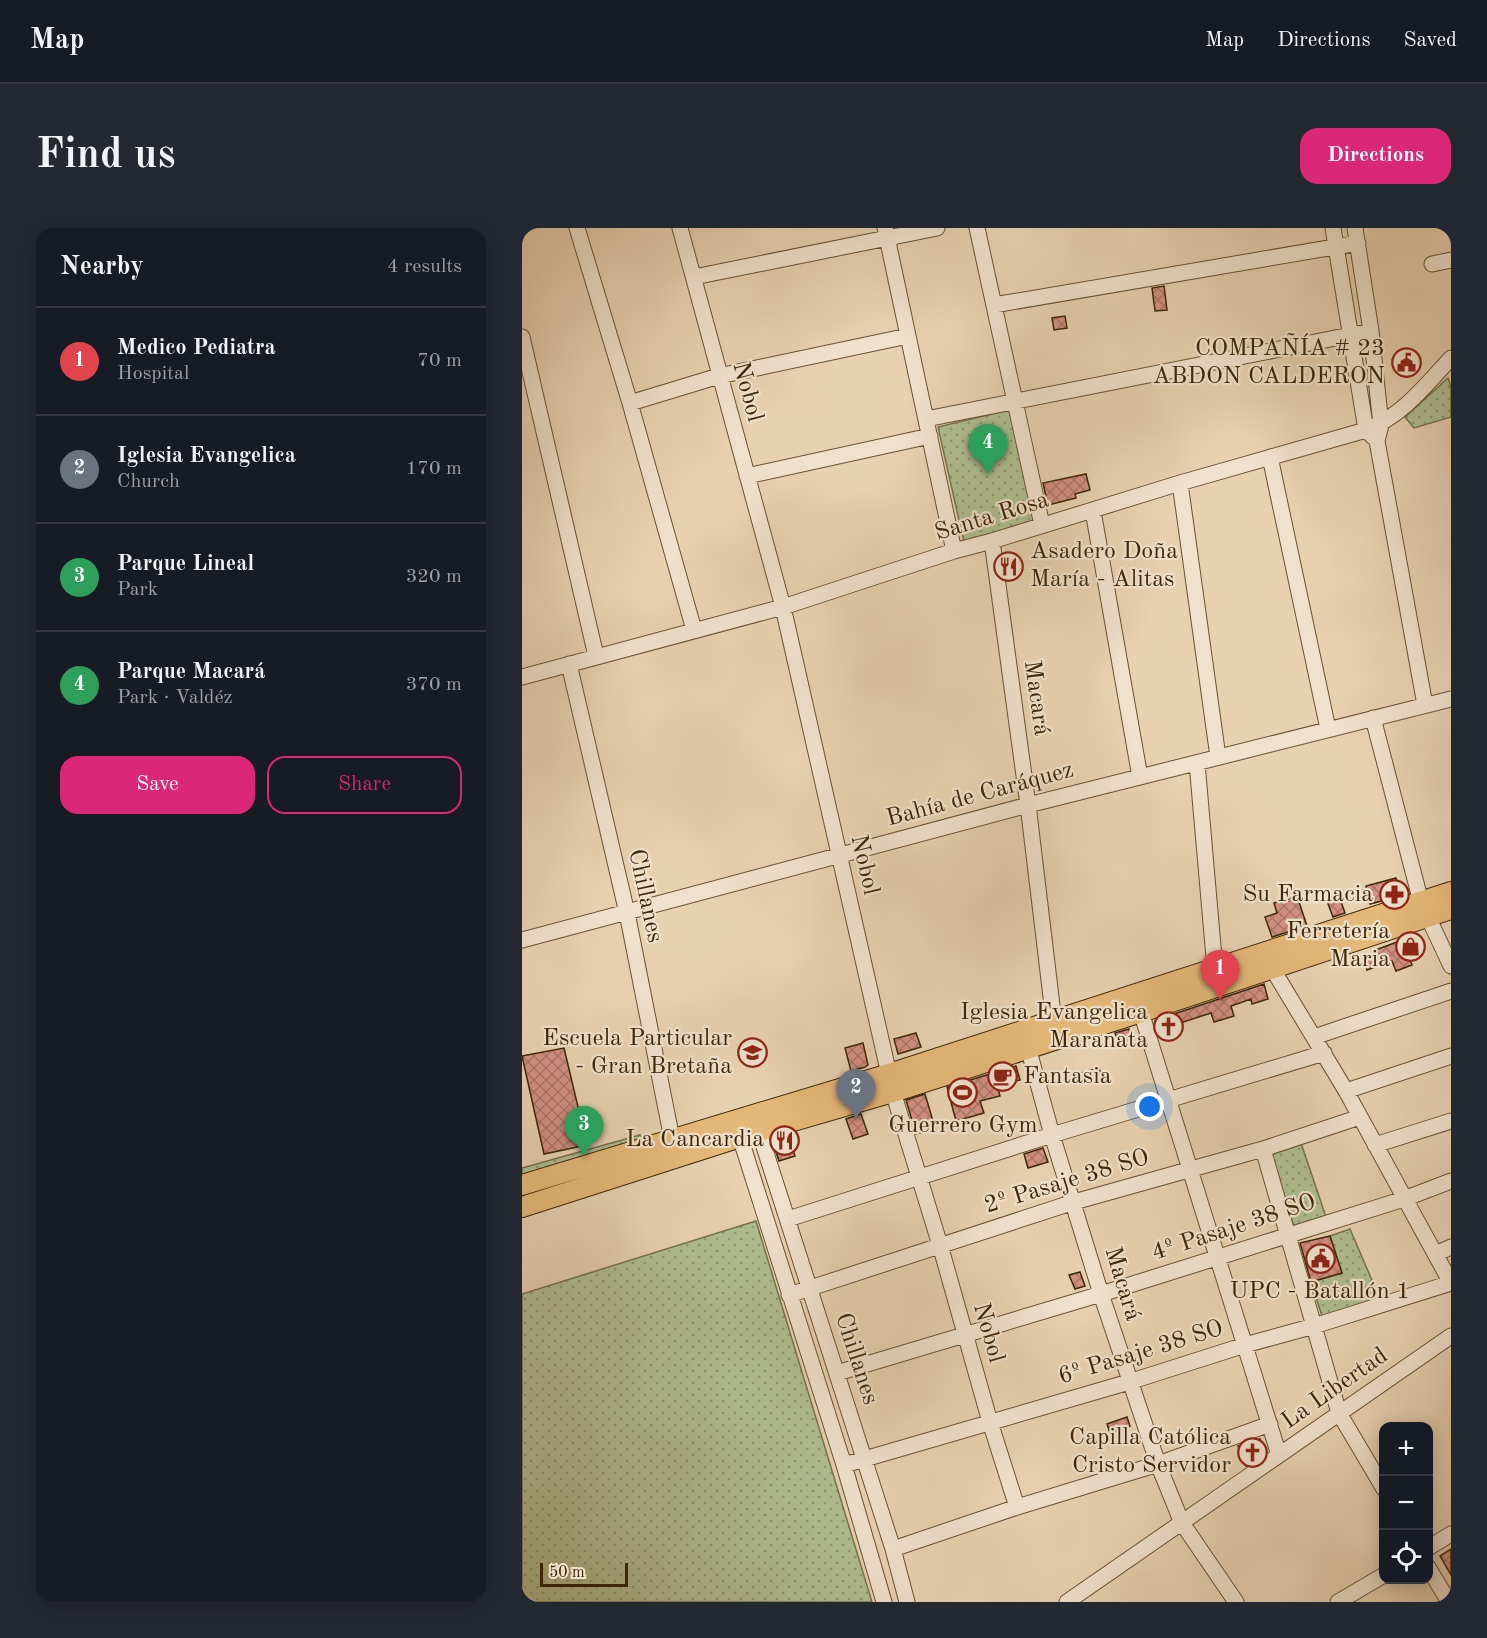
<!DOCTYPE html>
<meta charset="utf-8">
<style>
body{margin:0;font-family:"Old Standard TT",serif;background:#242831;color:#f1f3f6}
.controls{position:absolute;right:18px;bottom:18px;display:grid;overflow:hidden;border-radius:12px;box-shadow:0 3px 15px #0003}
.controls button{width:54px;height:54px;display:grid;place-items:center;padding:0;border:0;border-bottom:2px solid #363941;background:#171b24;color:#f1f3f6;font:30px sans-serif}
.scale{position:absolute;left:18px;bottom:15px;width:88px;box-sizing:border-box;padding-left:6px;border:3px solid #3e2607;border-top:0;font-size:16px;line-height:21px;white-space:nowrap;color:#3e2607;-webkit-text-stroke:4px #f0e1cc;paint-order:stroke}
.you{position:absolute;left:628px;top:879px;width:21px;height:21px;margin:-15px;border:4px solid #fff;border-radius:50%;background:#1a73e8;box-shadow:0 0 0 9px #1a73e833}
.badge{display:grid;place-items:center;width:39px;height:39px;border-radius:50%;background:#db2777;color:#fff;font-size:20px;font-weight:700}
.pin{position:absolute;translate:-50% -50px;filter:drop-shadow(0 2px 3px #0008)}
.pin::after{content:'';position:absolute;top:32px;width:21px;height:18px;background:inherit;clip-path:polygon(0 0,100% 0,50% 100%)}
.list{margin:0;padding:0;list-style:none}
h2{display:flex;justify-content:space-between;align-items:center;height:78px;margin:0;padding:0 24px;font-size:26px}
h2 small{font-size:20px;font-weight:400;color:#9ea1a6}
.list li{display:grid;grid-template-columns:39px 1fr auto;gap:18px;align-items:center;box-sizing:border-box;height:108px;padding:0 24px;border-top:2px solid #363941}
.list b{display:block;font-size:22px;white-space:nowrap}
.list p{margin:0;font-size:20px;white-space:nowrap;color:#9ea1a6}
.list em{font-size:20px;font-style:normal;color:#9ea1a6}
.actions{display:flex;gap:12px;padding:18px 24px}
.actions a{flex:1;padding:14px 0;border:2px solid #db2777;border-radius:18px;text-align:center;font-size:21px;color:#db2777}
.actions .main{background:#db2777;color:#fff}
.icon{flex:none;width:33px;height:33px;fill:none;stroke:currentColor;stroke-width:2;stroke-linecap:round;stroke-linejoin:round}
.map{position:relative;flex:none;width:929px;height:1374px;overflow:hidden;border-radius:18px}
header{display:flex;align-items:center;gap:36px;box-sizing:border-box;height:84px;padding:0 30px;background:#171b24;border-bottom:2px solid #363941}
header strong{font-size:28px}
nav{display:flex;gap:33px;margin-inline-start:auto;font-size:21px}
.intro{display:flex;align-items:center;justify-content:space-between;box-sizing:border-box;height:144px;padding:0 36px}
h1{margin:0;font-size:42px}
.button{padding:15px 27px;border-radius:18px;background:#db2777;color:#fff;font-size:21px;font-weight:700}
main{display:flex;gap:36px;padding:0 36px}
aside{flex:1;background:#171b24;border-radius:18px;box-shadow:0 3px 15px #0003}
.map>svg:first-child{display:block}
.green{fill:url(#green-dots);stroke:#76724c;stroke-width:1.5}
.building{fill:url(#building-cross-hatch);stroke:#3e2607;stroke-width:1.5}
.lines{fill:none;stroke-linecap:round;stroke-linejoin:round}
.minor-casing{stroke:#685132;stroke-width:17}
.major-casing{stroke:#3e2607;stroke-width:22}
.minor{stroke:#f0e1cc;stroke-width:15}
.major{stroke:#e4b878;stroke-width:20}
.labels{text-anchor:middle;dominant-baseline:central;stroke-width:4.5;stroke-linejoin:round;paint-order:stroke}
.poi-label{font-size:24px;fill:#3e2607;stroke:#f0e1cc;text-anchor:end}
.street-label{font-size:24px;fill:#3e2607;stroke:#f0e1cc}
</style>
<header>
<strong>Map</strong>
<nav><a>Map</a><a>Directions</a><a>Saved</a></nav>
</header>
<div class="intro"><h1>Find us</h1><a class="button">Directions</a></div>
<main>
<aside>
<h2>Nearby<small>4 results</small></h2>
<ul class="list">
<li><span class="badge" style="background:#e0444e">1</span><div><b>Medico Pediatra</b><p>Hospital</p></div><em>70 m</em></li>
<li><span class="badge" style="background:#6b7280">2</span><div><b>Iglesia Evangelica</b><p>Church</p></div><em>170 m</em></li>
<li><span class="badge" style="background:#2e9e5b">3</span><div><b>Parque Lineal</b><p>Park</p></div><em>320 m</em></li>
<li><span class="badge" style="background:#2e9e5b">4</span><div><b>Parque Macará</b><p>Park · Valdéz</p></div><em>370 m</em></li>
</ul>
<div class="actions"><a class="main">Save</a><a>Share</a></div>
</aside>
<div class="map">
<svg width="929" height="1374" viewBox="0 0 929 1374">
<defs>
<pattern id="green-dots" width="8" height="8" patternUnits="userSpaceOnUse" patternTransform="scale(1.5)"><rect width="8" height="8" fill="#afbd91"/><path d="M2 2h.1M6 6h.1" fill="none" stroke="#909974" stroke-width="1.8" stroke-linecap="round"/></pattern>
<pattern id="building-cross-hatch" width="8" height="8" patternUnits="userSpaceOnUse" patternTransform="scale(1.5)"><rect width="8" height="8" fill="#d39084"/><path d="M0 0l8 8M0 8l8-8" fill="none" stroke="#ad756a"/></pattern>
</defs>
<rect width="100%" height="100%" fill="#e8d1b1"/>
<filter id="stains"><feTurbulence type="fractalNoise" baseFrequency=".00333" numOctaves="4"/><feColorMatrix values="0 0 0 0 .2 0 0 0 0 .09 0 0 0 0 .02 0 0 0 .5 -.17"/></filter>
<radialGradient id="worn" r=".72"><stop offset=".6" stop-color="#630" stop-opacity="0"/><stop offset="1" stop-color="#630" stop-opacity=".3"/></radialGradient>
<path class="green" d="M926,150L929,159V189L892,200L883,189Z
M491,181L514,293L442,314L416,199Z
M118,907L121,917L0,953V940Z
M779,915L805,992L772,999L749,926Z
M234,993L350,1374H0V1066Z
M828,1001L858,1071L801,1091L789,1054L820,1045L808,1008Z"/>
<path class="building" d="M642,58L645,82L633,83L630,60Z
M543,88L545,100L532,102L530,90Z
M564,246L568,262L553,266L554,270L526,277L521,255Z
M874,650L879,668L848,676L844,658Z
M775,668L785,698L750,709L743,689L755,685L752,675Z
M817,668L823,685L811,689L805,673Z
M891,708L897,724L887,729L890,737L874,743L870,733L845,742L841,730L852,726L851,723Z
M742,756L746,771L730,776L729,771L709,778L712,788L692,794L689,785L655,796L657,801L640,807L637,796L653,791L654,795L652,786Z
M607,801L610,813L597,817L593,805Z
M394,805L399,819L376,826L372,811Z
M341,815L346,837L343,839L329,843L323,820Z
M42,820L65,917L22,926L0,828Z
M494,838L498,852L489,854V857L476,861L478,868L458,873L462,885L434,893L425,859Z
M577,840L580,850L562,855L559,845Z
M403,866L413,900L394,906L384,872Z
M339,886L346,906L331,911L324,891Z
M266,907L273,928L257,933L250,912Z
M521,920L526,934L506,940L502,926Z
M808,1008L820,1045L789,1054L778,1015Z
M558,1044L563,1058L553,1061L547,1047Z
M605,1189L608,1198L588,1205L585,1196Z
M738,1211L742,1225L724,1238L716,1218Z
M929,1321V1347L918,1328Z"/>
<g class="lines">
<defs>
<path id="minor" d="M55,0L108,175L172,402
M158,0L261,379L371,864L418,1017L468,1194L495,1279
M363,0L432,323
M455,0L520,297
M811,0L844,202L851,209
M833,0L849,103L859,197L855,213L903,477
M910,36L929,32
M172,49L415,0
M472,77L836,15
M0,109L74,428
M108,175L197,148L386,108
M404,191L849,103
M748,229L806,501
M225,248L408,208
M658,255L696,529
M571,283L618,549
M470,313L506,577L533,802
M47,436L105,685L150,911
M0,449L261,379L432,323L470,313L658,255L844,202C880,188 903,158 929,130
M851,490L899,674L929,738
M675,535L693,741
M0,712L506,577L929,471
M750,740L824,863L929,1055
M619,784L757,1227
M792,809L929,763
M504,812L530,907L579,1066L636,1236L660,1295L714,1374
M824,863L929,828
M237,903L371,1321L385,1374
M218,909L322,1237L362,1374
M853,917L929,893
M741,921L817,1185L862,1261
M266,991L530,907L802,825
M913,1026L929,1019
M267,1067L552,974L741,921L838,889
M315,1145L579,1066L882,971L929,953
M322,1237L607,1154L723,1117L792,1098L929,1055
M906,1320L929,1306
M371,1321L495,1279L636,1236L748,1196
M906,1339L927,1374
M545,1374L929,1108
M816,1374L862,1347"/>
<path id="major" d="M0,957L367,846L929,664
M0,979L237,903L371,864L619,784L929,681"/>
</defs>
<use href="#minor" class="minor-casing"/>
<use href="#major" class="major-casing"/>
<use href="#minor" class="minor"/>
<use href="#major" class="major"/>
</g>
<defs>
<symbol id="civic-ring" viewBox="-11 -11 22 22"><circle r="9.5" fill="#f0e1cc" stroke="#8f2418" stroke-width="1.5"/><path d="M-.6-6.5H3V-4.5H.6V-3L4-1V1h2V6H-6V1h2V-1L-.6-3ZM-1.2 2.5V6h2.4V2.5Z" fill="#8f2418"/></symbol>
<symbol id="restaurant-ring" viewBox="-11 -11 22 22"><circle r="9.5" fill="#f0e1cc" stroke="#8f2418" stroke-width="1.5"/><path d="M-5-6h1v4h1v-4h1v4h1v-4h1v5L-1.5 .5V6h-2V.5L-5-1ZM5-6V6H3V1.5H1.5Q1.5-4 5-6Z" fill="#8f2418"/></symbol>
<symbol id="pharmacy-ring" viewBox="-11 -11 22 22"><circle r="9.5" fill="#f0e1cc" stroke="#8f2418" stroke-width="1.5"/><path d="M-2-6h4v4h4v4h-4v4h-4v-4h-4v-4h4Z" fill="#8f2418"/></symbol>
<symbol id="shop-ring" viewBox="-11 -11 22 22"><circle r="9.5" fill="#f0e1cc" stroke="#8f2418" stroke-width="1.5"/><path d="M-5-2.5h2.3a2.7 3.5 0 0 1 5.4 0H5L5.5 6h-11ZM-1.5-2.5h3a1.5 2.3 0 0 0-3 0Z" fill="#8f2418"/></symbol>
<symbol id="church-ring" viewBox="-11 -11 22 22"><circle r="9.5" fill="#f0e1cc" stroke="#8f2418" stroke-width="1.5"/><path d="M-1.2-6h2.4v3.5h3.3v2.4h-3.3V6h-2.4V-.1h-3.3v-2.4h3.3Z" fill="#8f2418"/></symbol>
<symbol id="school-ring" viewBox="-11 -11 22 22"><circle r="9.5" fill="#f0e1cc" stroke="#8f2418" stroke-width="1.5"/><path d="M0-5L7-2L0 1L-7-2ZM-4 1L0 2.5L4 1V4Q0 6-4 4Z" fill="#8f2418"/></symbol>
<symbol id="cafe-ring" viewBox="-11 -11 22 22"><circle r="9.5" fill="#f0e1cc" stroke="#8f2418" stroke-width="1.5"/><path d="M-5.5-4.5H6V0H3Q3 3.5 0 3.5H-2.5Q-5.5 3.5-5.5 0ZM3-3.2v2h1.7v-2ZM-6 4.5H4V6H-6Z" fill="#8f2418"/></symbol>
<symbol id="stadium-ring" viewBox="-11 -11 22 22"><circle r="9.5" fill="#f0e1cc" stroke="#8f2418" stroke-width="1.5"/><path d="M0-5a6.5 5 0 1 0 0 10a6.5 5 0 1 0 0-10ZM-3.5-1.8h7v3.6h-7Z" fill="#8f2418"/></symbol>
</defs>
<g fill-rule="evenodd">
<use href="#civic-ring" x="868" y="118" width="33" height="33"/>
<use href="#restaurant-ring" x="470" y="322" width="33" height="33"/>
<use href="#pharmacy-ring" x="856" y="650" width="33" height="33"/>
<use href="#shop-ring" x="872" y="702" width="33" height="33"/>
<use href="#church-ring" x="630" y="782" width="33" height="33"/>
<use href="#school-ring" x="214" y="808" width="33" height="33"/>
<use href="#cafe-ring" x="464" y="832" width="33" height="33"/>
<use href="#stadium-ring" x="424" y="848" width="33" height="33"/>
<use href="#restaurant-ring" x="246" y="896" width="33" height="33"/>
<use href="#civic-ring" x="782" y="1014" width="33" height="33"/>
<use href="#church-ring" x="714" y="1208" width="33" height="33"/>
</g>
<g class="labels">
<g class="poi-label">
<text x="863" y="121">COMPAÑÍA # 23<tspan x="863" dy="28">ABDON CALDERON</tspan></text>
<text x="508" y="324" text-anchor="start">Asadero Doña<tspan x="508" dy="28">María - Alitas</tspan></text>
<text x="851" y="667">Su Farmacia</text>
<text x="868" y="704">Ferretería<tspan x="868" dy="28">Maria</tspan></text>
<text x="626" y="785">Iglesia Evangelica<tspan x="626" dy="28">Maranata</tspan></text>
<text x="210" y="811">Escuela Particular<tspan x="210" dy="28">- Gran Bretaña</tspan></text>
<text x="501" y="849" text-anchor="start">Fantasia</text>
<text x="441" y="898" text-anchor="middle">Guerrero Gym</text>
<text x="242" y="912">La Cancardia</text>
<text x="798" y="1064" text-anchor="middle">UPC - Batallón 1</text>
<text x="709" y="1210">Capilla Católica<tspan x="709" dy="28">Cristo Servidor</tspan></text>
</g>
<g class="street-label">
<text transform="translate(225 164) rotate(75)">Nobol</text>
<text transform="translate(470 289) rotate(-17)">Santa Rosa</text>
<text transform="translate(514 470) rotate(82)">Macará</text>
<text transform="translate(458 567) rotate(-15)">Bahía de Caráquez</text>
<text transform="translate(342 637) rotate(77)">Nobol</text>
<text transform="translate(123 668) rotate(78)">Chillanes</text>
<text transform="translate(545 954) rotate(-17)">2º Pasaje 38 SO</text>
<text transform="translate(712 1000) rotate(-18)">4º Pasaje 38 SO</text>
<text transform="translate(600 1056) rotate(73)">Macará</text>
<text transform="translate(466 1105) rotate(74)">Nobol</text>
<text transform="translate(619 1125) rotate(-17)">6º Pasaje 38 SO</text>
<text transform="translate(334 1131) rotate(72)">Chillanes</text>
<text transform="translate(813 1161) rotate(-35)">La Libertad</text>
</g>
</g>
<rect width="100%" height="100%" filter="url(#stains)"/>
<rect width="100%" height="100%" fill="url(#worn)"/>
</svg>
<div class="controls">
<button>+</button>
<button>−</button>
<button><svg class="icon" aria-label="locate" viewBox="0 0 24 24"><circle cx="12" cy="12" r="6"/><path d="M12 2v4M12 18v4M2 12h4M18 12h4"/></svg></button>
</div>
<div class="scale">50 m</div>
<div class="you"></div>
<div class="pin badge" style="left:698px;top:772px;background:#e0444e">1</div>
<div class="pin badge" style="left:334px;top:891px;background:#6b7280">2</div>
<div class="pin badge" style="left:62px;top:928px;background:#2e9e5b">3</div>
<div class="pin badge" style="left:466px;top:246px;background:#2e9e5b">4</div>
</div>
</main>
